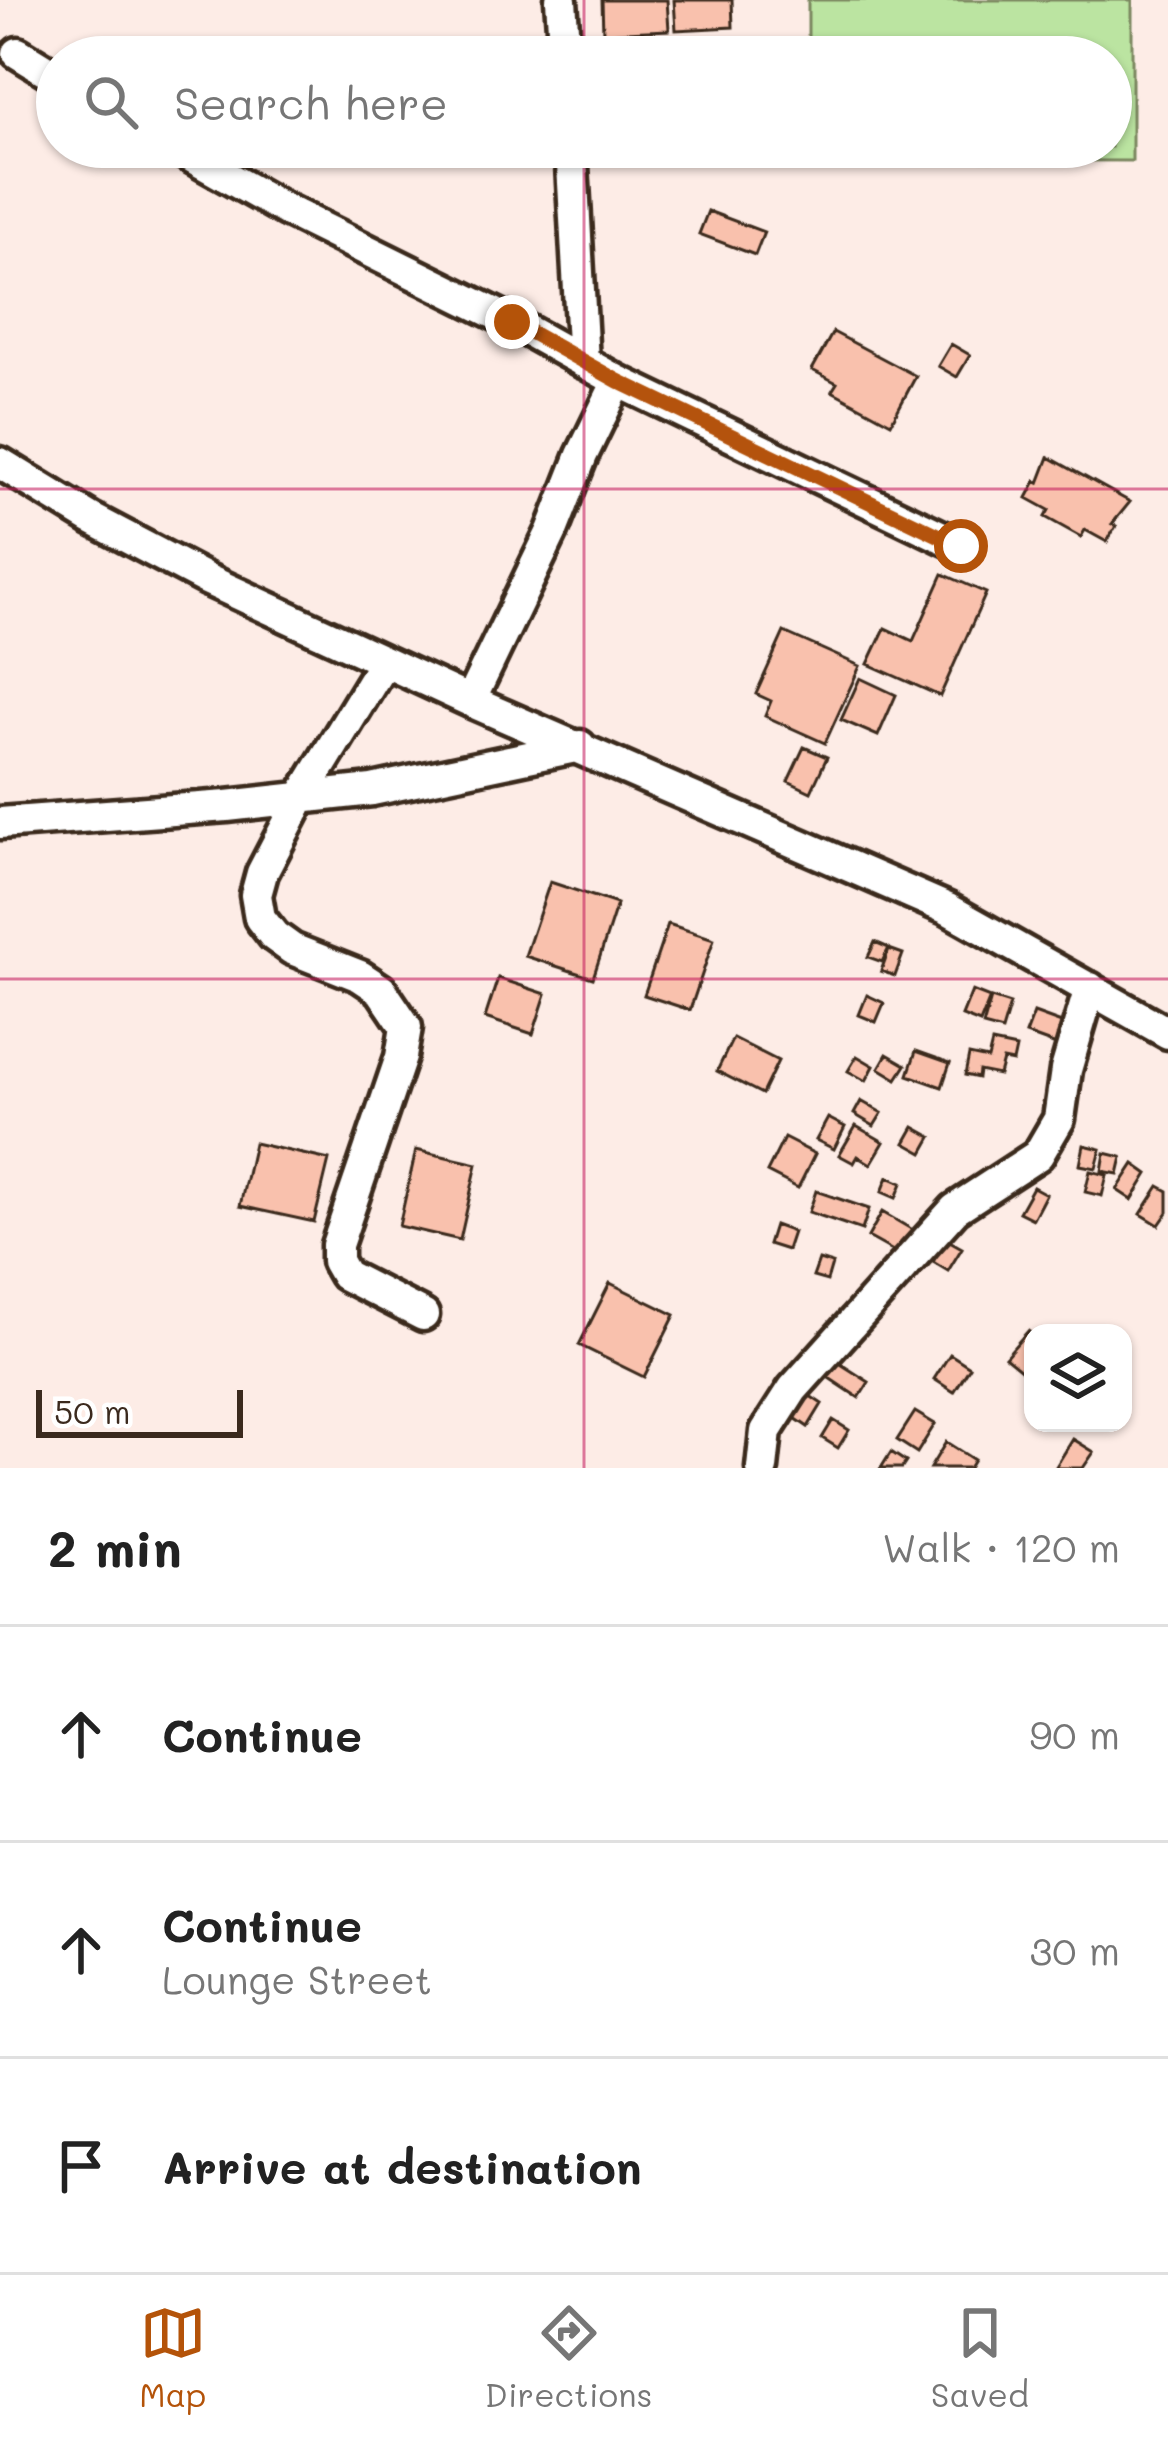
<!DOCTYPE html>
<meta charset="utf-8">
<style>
body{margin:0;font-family:Mali,sans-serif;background:#f2f2f2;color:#222}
.controls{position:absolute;right:36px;bottom:36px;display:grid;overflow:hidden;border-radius:24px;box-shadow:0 3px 9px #0004}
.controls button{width:108px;height:108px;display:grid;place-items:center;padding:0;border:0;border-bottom:3px solid #e0e0e0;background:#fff;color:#222;font:60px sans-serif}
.scale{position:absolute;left:36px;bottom:30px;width:207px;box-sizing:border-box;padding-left:12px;border:6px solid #3b2a1e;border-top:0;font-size:33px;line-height:42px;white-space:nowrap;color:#3b2a1e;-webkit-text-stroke:9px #fff;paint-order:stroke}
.stop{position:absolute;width:36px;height:36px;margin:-27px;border:9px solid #b45309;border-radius:50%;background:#fff}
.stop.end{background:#b45309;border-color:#fff;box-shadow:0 3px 12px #0008}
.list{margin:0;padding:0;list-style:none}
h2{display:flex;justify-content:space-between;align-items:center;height:156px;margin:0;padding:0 48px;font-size:51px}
h2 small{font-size:39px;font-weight:400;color:#767676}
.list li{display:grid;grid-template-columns:78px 1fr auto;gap:36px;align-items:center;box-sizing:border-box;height:216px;padding:0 48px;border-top:3px solid #e0e0e0}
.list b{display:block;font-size:45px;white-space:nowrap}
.list p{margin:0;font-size:39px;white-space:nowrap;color:#767676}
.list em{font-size:39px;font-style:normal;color:#767676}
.icon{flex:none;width:66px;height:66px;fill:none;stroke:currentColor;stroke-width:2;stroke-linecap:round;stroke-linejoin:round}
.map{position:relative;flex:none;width:1168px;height:1468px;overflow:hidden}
.search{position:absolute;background:#fff;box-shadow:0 3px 9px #0004;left:36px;right:36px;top:36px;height:132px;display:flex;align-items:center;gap:30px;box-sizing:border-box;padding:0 42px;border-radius:66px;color:#767676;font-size:45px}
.sheet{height:804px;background:#fff}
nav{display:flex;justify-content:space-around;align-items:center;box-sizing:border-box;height:168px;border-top:3px solid #e0e0e0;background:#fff;font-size:33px;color:#767676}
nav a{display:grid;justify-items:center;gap:6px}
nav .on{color:#b45309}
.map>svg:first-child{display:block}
.green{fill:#bbe4a1;stroke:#7b8760;stroke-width:3}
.building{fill:#f9c1ad;stroke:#3b2a1e;stroke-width:3}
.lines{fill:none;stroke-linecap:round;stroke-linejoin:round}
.minor-casing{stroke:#3b2a1e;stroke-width:39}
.minor{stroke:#fff;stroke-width:30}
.route{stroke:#b45309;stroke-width:15}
.grid{fill:none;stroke:#c2185b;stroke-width:3;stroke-opacity:0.55}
</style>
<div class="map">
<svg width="1168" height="1468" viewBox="0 0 1168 1468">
<rect width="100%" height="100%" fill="#fdece6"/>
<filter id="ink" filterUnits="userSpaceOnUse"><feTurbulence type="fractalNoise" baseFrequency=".00833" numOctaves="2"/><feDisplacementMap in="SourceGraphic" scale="24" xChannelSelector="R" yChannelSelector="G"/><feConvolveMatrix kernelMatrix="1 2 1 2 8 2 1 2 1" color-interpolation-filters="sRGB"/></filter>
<g filter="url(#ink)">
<path class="green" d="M808,0H1132V161L808,160V147H1111V57H808Z"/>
<path class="building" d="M602,0H667L669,30L603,33Z
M674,0H732L733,27L676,30Z
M708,211L764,232L755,255L699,234Z
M833,332L916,376L891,423L832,391L837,383L812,370Z
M951,344L970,355L957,377L938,366Z
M1049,457L1130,502L1112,524L1116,526L1107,542L1085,530L1081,537L1045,517L1049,510L1027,498L1036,481L1039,483Z
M943,574L986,593L940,696L868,664L885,628L913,641Z
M784,632L860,666L825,743L765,716L771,701L756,694Z
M860,678L896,695L878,736L841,720Z
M804,747L827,757L811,792L788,781Z
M550,882L617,904L593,978L525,956Z
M668,924L714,939L690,1010L644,995Z
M875,942L889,948L882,962L868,957Z
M889,949L903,954L895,976L881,971Z
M498,978L546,994L533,1034L485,1018Z
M972,991L990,998L980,1023L962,1016Z
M867,995L884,1003L876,1022L859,1015Z
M991,998L1010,1004L1002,1031L983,1026Z
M1034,1013L1067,1025L1059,1046L1026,1034Z
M733,1038L778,1061L762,1094L717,1071Z
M992,1043L1016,1048L1013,1062L1003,1060L999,1075L979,1071L978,1078L965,1075L969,1055L988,1059Z
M916,1051L950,1063L942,1087L908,1075Z
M887,1054L906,1065L897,1079L879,1068Z
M857,1056L874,1066L866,1081L848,1071Z
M861,1101L882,1113L874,1126L854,1114Z
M828,1118L845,1127L834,1149L816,1140Z
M856,1126L884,1142L871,1164L858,1156L854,1163L839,1155Z
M914,1127L932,1137L923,1153L905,1143Z
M784,1138L815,1154L798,1188L767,1172Z
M254,1143L329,1160L314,1222L240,1206Z
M1084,1145L1101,1149L1096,1168L1080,1165Z
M416,1150L477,1164L460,1240L399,1226Z
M1105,1153L1122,1157L1118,1174L1102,1171Z
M1134,1164L1148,1174L1132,1200L1117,1190Z
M1090,1171L1107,1175L1102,1196L1085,1192Z
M888,1177L902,1183L896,1198L882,1192Z
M1159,1186L1168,1191V1212L1159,1225L1141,1214Z
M1033,1187L1046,1194L1033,1219L1019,1212Z
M816,1191L869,1209L862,1230L809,1212Z
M882,1212L918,1233L904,1257L868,1237Z
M774,1225L793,1232L787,1250L768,1244Z
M946,1239L962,1248L948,1271L933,1262Z
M819,1260L832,1264L827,1281L813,1277Z
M610,1283L675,1315L644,1377L579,1345Z
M1028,1331L1033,1335V1380L1005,1357Z
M950,1354L970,1367L954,1392L934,1379Z
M836,1361L869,1382L859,1398L826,1376Z
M804,1392L822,1404L808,1427L789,1414Z
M915,1412L935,1424L917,1453L897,1440Z
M833,1420L849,1430L838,1448L822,1438Z
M1073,1439L1094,1452L1083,1468H1055Z
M946,1442L974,1460L969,1468H930Z
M891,1452L906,1462L902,1468H881Z"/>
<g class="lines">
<defs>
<path id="minor" d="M561,0L565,57
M18,53L57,77
M174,147L286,210L512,322L618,381L961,546
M571,147L583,362
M0,463L90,518L206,579L470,701L948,909L1168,1033
M384,662L301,798L262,873L256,895L260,918L274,936L292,949L360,976L381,990L406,1027L401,1057L337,1245V1261L345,1275L423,1315
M470,701L552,531L582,455L618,381
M0,823L227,806L372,790L580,746
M762,1468L766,1431L793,1389L955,1209L1038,1155L1059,1119L1066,1070L1090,988"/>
</defs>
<use href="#minor" class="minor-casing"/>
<use href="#minor" class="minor"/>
</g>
</g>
<g class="lines" filter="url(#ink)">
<path class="route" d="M512,322L618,381L961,546"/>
</g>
<path class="grid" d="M584,0V57M584,147V1468M0,489H1168M0,979H1168"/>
</svg>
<div class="controls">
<button><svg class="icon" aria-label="layers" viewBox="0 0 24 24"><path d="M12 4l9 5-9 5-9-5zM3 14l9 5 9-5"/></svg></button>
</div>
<div class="scale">50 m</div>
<div class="stop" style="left:961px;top:546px"></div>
<div class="stop end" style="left:512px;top:322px"></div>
<div class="search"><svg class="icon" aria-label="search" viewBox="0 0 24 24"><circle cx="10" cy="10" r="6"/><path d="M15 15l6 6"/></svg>Search here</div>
</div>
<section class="sheet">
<h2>2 min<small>Walk · 120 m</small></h2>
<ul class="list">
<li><svg class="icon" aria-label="ahead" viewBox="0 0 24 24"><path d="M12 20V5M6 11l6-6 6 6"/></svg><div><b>Continue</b></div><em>90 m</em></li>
<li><svg class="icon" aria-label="ahead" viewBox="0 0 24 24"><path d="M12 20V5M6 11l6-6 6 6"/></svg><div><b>Continue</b><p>Lounge Street</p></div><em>30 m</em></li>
<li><svg class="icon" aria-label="arrive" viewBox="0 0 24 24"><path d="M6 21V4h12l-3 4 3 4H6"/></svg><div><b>Arrive at destination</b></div></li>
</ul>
</section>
<nav>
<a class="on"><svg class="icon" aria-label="map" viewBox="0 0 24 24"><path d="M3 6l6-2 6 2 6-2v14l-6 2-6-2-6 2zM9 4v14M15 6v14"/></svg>Map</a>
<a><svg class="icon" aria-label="directions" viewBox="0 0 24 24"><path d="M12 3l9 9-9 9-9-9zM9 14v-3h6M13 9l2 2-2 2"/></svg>Directions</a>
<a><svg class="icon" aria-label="saved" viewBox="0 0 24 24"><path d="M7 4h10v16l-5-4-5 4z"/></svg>Saved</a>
</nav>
